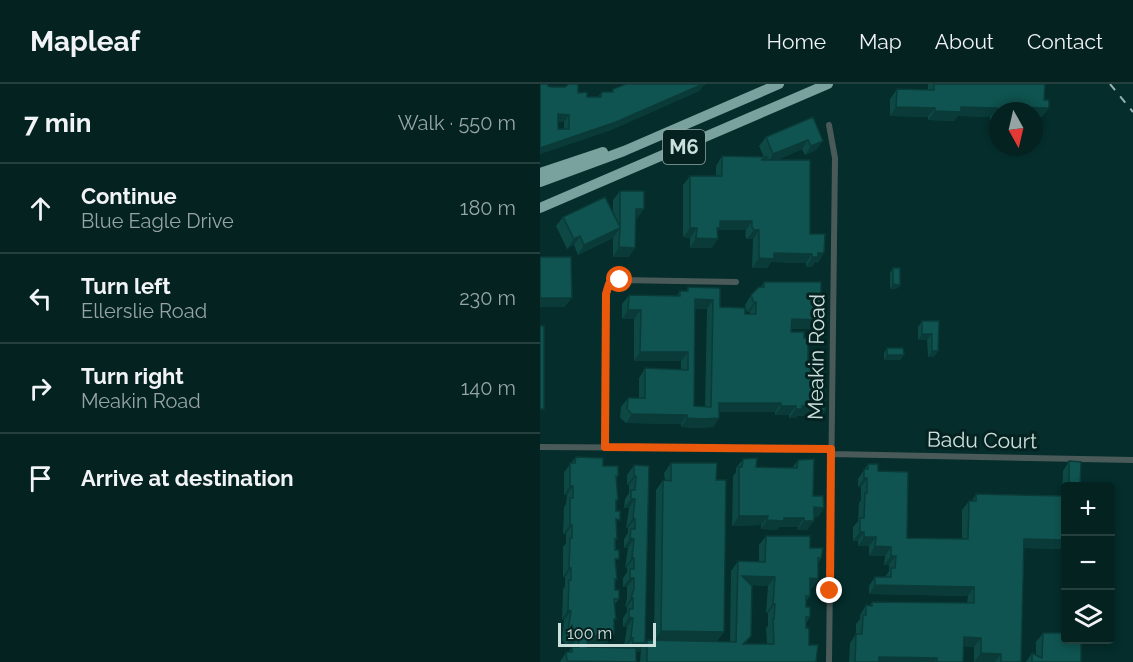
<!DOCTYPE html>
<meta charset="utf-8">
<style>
body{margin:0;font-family:Raleway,sans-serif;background:#0d2a29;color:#f1f3f6}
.controls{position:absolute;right:18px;bottom:18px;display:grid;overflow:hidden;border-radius:6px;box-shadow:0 3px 9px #0003}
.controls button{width:54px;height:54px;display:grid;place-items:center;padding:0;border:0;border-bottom:2px solid #243f3e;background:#032220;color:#f1f3f6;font:30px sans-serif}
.compass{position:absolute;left:449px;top:18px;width:54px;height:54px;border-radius:50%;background:#032220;box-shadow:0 3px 9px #0003;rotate:172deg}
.scale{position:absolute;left:18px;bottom:15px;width:98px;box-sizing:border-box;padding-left:6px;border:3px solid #cbe0dd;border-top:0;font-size:16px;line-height:21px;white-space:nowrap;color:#cbe0dd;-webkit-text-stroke:4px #052220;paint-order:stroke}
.stop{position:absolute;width:18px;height:18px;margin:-14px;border:4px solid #ea580c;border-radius:50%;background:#fff}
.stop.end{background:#ea580c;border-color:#fff;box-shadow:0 2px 6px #0008}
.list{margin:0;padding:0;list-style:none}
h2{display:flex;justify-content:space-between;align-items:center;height:78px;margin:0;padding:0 24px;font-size:26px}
h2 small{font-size:20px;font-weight:400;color:#97a4a5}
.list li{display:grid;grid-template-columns:39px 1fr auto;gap:18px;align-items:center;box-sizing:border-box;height:90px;padding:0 24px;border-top:2px solid #243f3e}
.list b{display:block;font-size:22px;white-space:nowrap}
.list p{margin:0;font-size:20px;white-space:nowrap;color:#97a4a5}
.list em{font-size:20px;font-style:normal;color:#97a4a5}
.icon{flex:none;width:33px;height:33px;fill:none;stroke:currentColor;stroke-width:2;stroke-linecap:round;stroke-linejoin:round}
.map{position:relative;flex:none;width:593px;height:578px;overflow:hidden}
header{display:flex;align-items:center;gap:36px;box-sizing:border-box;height:84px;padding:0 30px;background:#032220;border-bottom:2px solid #243f3e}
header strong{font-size:28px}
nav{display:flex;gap:33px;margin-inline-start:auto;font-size:21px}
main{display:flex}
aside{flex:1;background:#032220}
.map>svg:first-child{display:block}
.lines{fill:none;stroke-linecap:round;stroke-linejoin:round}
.minor{stroke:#4a5a59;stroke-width:6}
.motorway{stroke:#79a19d;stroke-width:10}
.rail{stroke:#97b1af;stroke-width:2;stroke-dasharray:8 8;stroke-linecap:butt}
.wall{fill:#0d4845;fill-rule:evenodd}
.shaded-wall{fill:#0a3b38}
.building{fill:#0f5450;stroke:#0a3b38;stroke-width:1.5;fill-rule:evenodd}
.route{stroke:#ea580c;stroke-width:8}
.labels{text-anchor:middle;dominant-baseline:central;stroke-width:6;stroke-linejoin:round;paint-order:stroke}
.shield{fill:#052220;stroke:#90a7a4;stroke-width:1.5}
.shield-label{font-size:20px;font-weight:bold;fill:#cbe0dd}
.street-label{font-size:21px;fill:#cbe0dd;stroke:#052220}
</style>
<header>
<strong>Mapleaf</strong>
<nav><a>Home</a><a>Map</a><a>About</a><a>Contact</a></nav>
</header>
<main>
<aside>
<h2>7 min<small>Walk · 550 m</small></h2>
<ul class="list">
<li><svg class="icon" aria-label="ahead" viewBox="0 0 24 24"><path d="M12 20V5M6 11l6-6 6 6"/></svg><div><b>Continue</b><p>Blue Eagle Drive</p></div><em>180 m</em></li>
<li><svg class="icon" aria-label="left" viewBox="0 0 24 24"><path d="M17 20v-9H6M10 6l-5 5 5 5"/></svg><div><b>Turn left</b><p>Ellerslie Road</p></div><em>230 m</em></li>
<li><svg class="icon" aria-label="right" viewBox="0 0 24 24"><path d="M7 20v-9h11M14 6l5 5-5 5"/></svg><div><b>Turn right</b><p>Meakin Road</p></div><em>140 m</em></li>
<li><svg class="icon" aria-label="arrive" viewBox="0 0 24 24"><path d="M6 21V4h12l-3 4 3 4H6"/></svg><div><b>Arrive at destination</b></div></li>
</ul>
</aside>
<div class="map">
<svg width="593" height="578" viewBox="0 0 593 578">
<rect width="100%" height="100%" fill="#042d2b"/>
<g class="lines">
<path class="minor" d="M0,363L291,365
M65,364L66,210L69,200L80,196L196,198
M291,370L593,376
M289,578L295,74L289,41"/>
<path class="motorway" d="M0,89L63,68
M0,98L84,67L239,0
M0,124L288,0"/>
<path class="rail" d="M570,0L593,28"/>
</g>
<path class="wall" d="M388,0H505L502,33L458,27V36H450V33L418,32L414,37L388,36V33L350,32V15L357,5L388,6Z
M8,2L38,9L47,13H58L62,8H71L73,5L163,2L159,7L71,46L0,70ZM18,38H24V45H18Z
M226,53L283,57L276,66L265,71L262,65L237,76L270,150L278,179L275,178L272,183H266V179L231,178L227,184H212L213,155H207L205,152L206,146H178L172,164H150V154L143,153V101L150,92H176V82L182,72L224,73L219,62Z
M80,107L104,125L97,134H96L89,173H73V154L38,171L34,161L27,165L16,142L23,133L73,130V116Z
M353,184L360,201L356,205H350V189Z
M224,198L275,245H251V248L264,254L268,278L285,327L279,337H269V332H257L256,334H249V331H235V328H179V334L173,343L155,344L141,343V340L86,339L80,334L81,323L88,314H99V294L105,284L141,286V277H94V235H82V220L89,211L137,212L140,207H146L148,203L180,204V223L205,230H210V228H207L205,221L211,211L221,203ZM155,225H167L165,323L154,322Z
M382,237H399L398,267L394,273H388L387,256H378V243Z
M347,264L364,271L360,276H344V269Z
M36,373L63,382L78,392L76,395L78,416L76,419V481L77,495L75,498V506L79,515L75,520L74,538L67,559L47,561V563L86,564V563H84L87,543H83V534L87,528V523H85L87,514V503H83V494L87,488V483L85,484L88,464H84V455L88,449V444H86L89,424H84L85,415L89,409V401H87V391L94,381L109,382L105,558L107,556H114L116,406L123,396H125L124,389L131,379L176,396L184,548L177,557H190L191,487L198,477L219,478V461L226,452L270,464L281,474L278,480V495L272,504H270V512L266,517V523L270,533L266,539V544L269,561L276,578H100L101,566L99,568H96V578H20L26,568H29L32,563V561H26L22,556L24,536L22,535L23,505L25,502V493H23V463L26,459V450H23L24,423L26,420L27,411H24V388ZM211,501L228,502L226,529H228V542L226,544L227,560H205L211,552Z
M203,375L216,383L252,384L258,376L273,412L284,424L278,433H274L267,446H257L258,443H239L237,446L221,445V441L192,442L193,392L196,388V384Z
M529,377L540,402H525V465L484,464L481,578H434V563L424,562L423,578H309L310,559L316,550V540L320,535V531L326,521L329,522L332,518L427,519L428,512L329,510V502L335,493H345L349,487V481H344L345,472H329V462H318V457H313V443L318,437L319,419L321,416V403H318V395L328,380L338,387L367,454L422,455V426L429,417H432L436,410L522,412L523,387Z
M503,549L541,578H486L492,569L496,571V558Z"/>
<path class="shaded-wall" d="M161,0H167L163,2L159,7L71,46L0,70V64Z
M356,23L395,24L388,33L350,32Z
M421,23L457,24L450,33L418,32L414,37L388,36L395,27Z
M464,23L509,24L502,33H494V27H458V36H450L457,27Z
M18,30L29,31L24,38H13Z
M268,56L262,65L227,80L233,70Z
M283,57L276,66L265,71L271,62Z
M96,125H104L97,134H89Z
M180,137H212L206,146H178L173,153Z
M80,144L73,154L38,171L44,161Z
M150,144H157L150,154L143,153Z
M214,146H219L213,155H207Z
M40,152L34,161L27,165L34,155Z
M156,154L178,155L172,164H150Z
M79,163L95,164L89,173H73Z
M234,169L272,170L266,179L231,178L227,184H212L219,174Z
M278,169H284L278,179L275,178L272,183H266L272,173Z
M353,200L360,201L356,205H350Z
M0,214H32L25,223H0Z
M155,215L173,216L167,225H149Z
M216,218L210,228H207L214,219Z
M88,226H101L94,235H82Z
M252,235L281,236L275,245H245Z
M382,250H392L387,256H378Z
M392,267H398L394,273H388Z
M100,268H148L141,277H94Z
M347,271H364L360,276H344Z
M179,319H241L235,328H173Z
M241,322H256L249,331H235Z
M262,322H276L269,332H257L256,334H249L256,325Z
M276,327H285L279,337H269Z
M92,330L147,331L141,340L86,339Z
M147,334H179L173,343L155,344L141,343Z
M94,392H96L89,401H87Z
M324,394H327L321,403H318Z
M30,402H33L27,411H24Z
M91,415H95L89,424H84Z
M274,423L284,424L278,433L267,432Z
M199,432H228L221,441L192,442Z
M93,434L95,435L88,444H86Z
M244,434H264L258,443H239L237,446L221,445L227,436Z
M264,437H274L267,446H257Z
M30,441H32L26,450H23Z
M320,448H324L318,457H313Z
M324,453H336L329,462H318Z
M90,454L94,455L88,464H84Z
M484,455L525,456V465L477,464Z
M335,462L351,463L345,472H329Z
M351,472H356L349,481H344Z
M92,474H94L87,483L85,484Z
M29,484H31L25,493H23Z
M202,492L235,493L228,502L197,501Z
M90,494H94L87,503H83Z
M270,494L278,495L272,504H264Z
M335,501L434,503L428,512L329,510Z
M91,514H93L87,523H85Z
M233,520H235L228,529H226Z
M28,526L31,527L24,536L22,535Z
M89,533L93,534L87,543H83Z
M121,547L184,548L177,557H114Z
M74,550L67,559L42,561L48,552Z
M33,552H38L32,561H26Z
M91,553L93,554L86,563H84Z
M424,553L441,554L434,563L417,562Z
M93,559H105L99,568H87Z
M441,569L461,570L455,578H434Z
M339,573L397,574L395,578H336Z"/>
<path class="building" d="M0,0H8V2L12,3H25L29,0H38V9L47,8V13H61L62,8H73V5L86,0H163L76,38L0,64ZM18,30L29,31V45H18Z
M394,0H505L504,16H509V24L464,23V27H457V24L421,23V28L395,27V24L356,23L357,5L394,6Z
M273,33L283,57L271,62L268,56L233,70L226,53Z
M182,72L228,73L221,76H270V150H285L284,169H278V173H272V170L234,169V175L219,174V146H214L212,143V137H180V144H177L178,155L156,154L157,144H150V92H182Z
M80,107H104V125H96L95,164L79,163L80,144L44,161L40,152L34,155L23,133L65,113L80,143Z
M0,173H31L32,214H0Z
M353,184H360V201L353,200Z
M224,198H281V236L252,235L251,248H264V254H268V278H285V327H276V322H262V325H256V322H241V319H179V334L162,335L147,334V331L92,330L87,325L88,314H105V284L148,286V268H100L101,226H88L89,211L140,212V207H148V203L180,204V223L205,224V230H216V218L214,219L211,211L219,203H224ZM155,215L173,216L171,323L154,322Z
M382,237H399L398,267H392V250H382Z
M0,242H4V325H0Z
M347,264H363L364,271H347Z
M36,373L63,374V382H78V392H76L78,416H76V427H80V436L76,435L77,455H75V466H79V475H75L77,495H75V506H79V515H74L76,535H74V550L48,552L47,563L96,564V578L27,577L26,568H32V563H39L38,552H33L28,547L31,527L28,526L29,496H31V484H29L30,454H32V441H30V414H33V402H30V379H35Z
M217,374L216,383L257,384L258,376L274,375L273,412H283L284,424L274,423V437H264V434H244V437L227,436L228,432H199V383H202L203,375Z
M529,377L541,378L540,402H529Z
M131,379H177L176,396H186L184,548L121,547L123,396L131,397Z
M328,380H338V387L368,388L367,454L428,455L429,417H436V410L525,412V456L484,455L481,578H461V570L441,569V554L424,553L423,578H397V574L339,573V578H315L316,550H322L323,531H326V521L332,522V518L434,519V503L335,501V493H351V484H355L356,472H351V463L335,462L336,453H324V448H320V434H324L325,409H327V394H324V385H328Z
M94,381L109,382L105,559H93V554L91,553L93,534L89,533V525H93V514H91L94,505V494H90V485H94V474H92L94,455L90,454L91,445H95V435L93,434L95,415H91V406H95L96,392H94Z
M226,452H270V464H283L281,474H278V495L270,494V512H266V523H270V533H266V544H269V561H278L276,578H107V556L196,558L198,477L225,478ZM202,492L235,493L233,520H235L234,535H233L234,560H203L211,552L212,502Z
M503,549H525V555L541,557V578H492V569L502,574Z"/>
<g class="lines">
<path class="route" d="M80,196L69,200L66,210L65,363L291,365L290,507"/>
</g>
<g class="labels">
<rect class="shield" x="123" y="46" width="42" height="34" rx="4.5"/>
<g class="shield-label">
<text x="144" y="63">M6</text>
</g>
<g class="street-label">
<text transform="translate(276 273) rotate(-89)">Meakin Road</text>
<text transform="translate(442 356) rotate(1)">Badu Court</text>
</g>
</g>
</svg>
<div class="controls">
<button>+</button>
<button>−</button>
<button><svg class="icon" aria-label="layers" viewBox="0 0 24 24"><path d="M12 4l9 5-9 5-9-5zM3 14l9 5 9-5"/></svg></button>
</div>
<svg class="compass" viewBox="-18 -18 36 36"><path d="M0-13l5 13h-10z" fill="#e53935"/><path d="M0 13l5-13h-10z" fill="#97a4a5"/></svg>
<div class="scale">100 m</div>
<div class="stop" style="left:80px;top:196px"></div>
<div class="stop end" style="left:290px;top:507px"></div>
</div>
</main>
